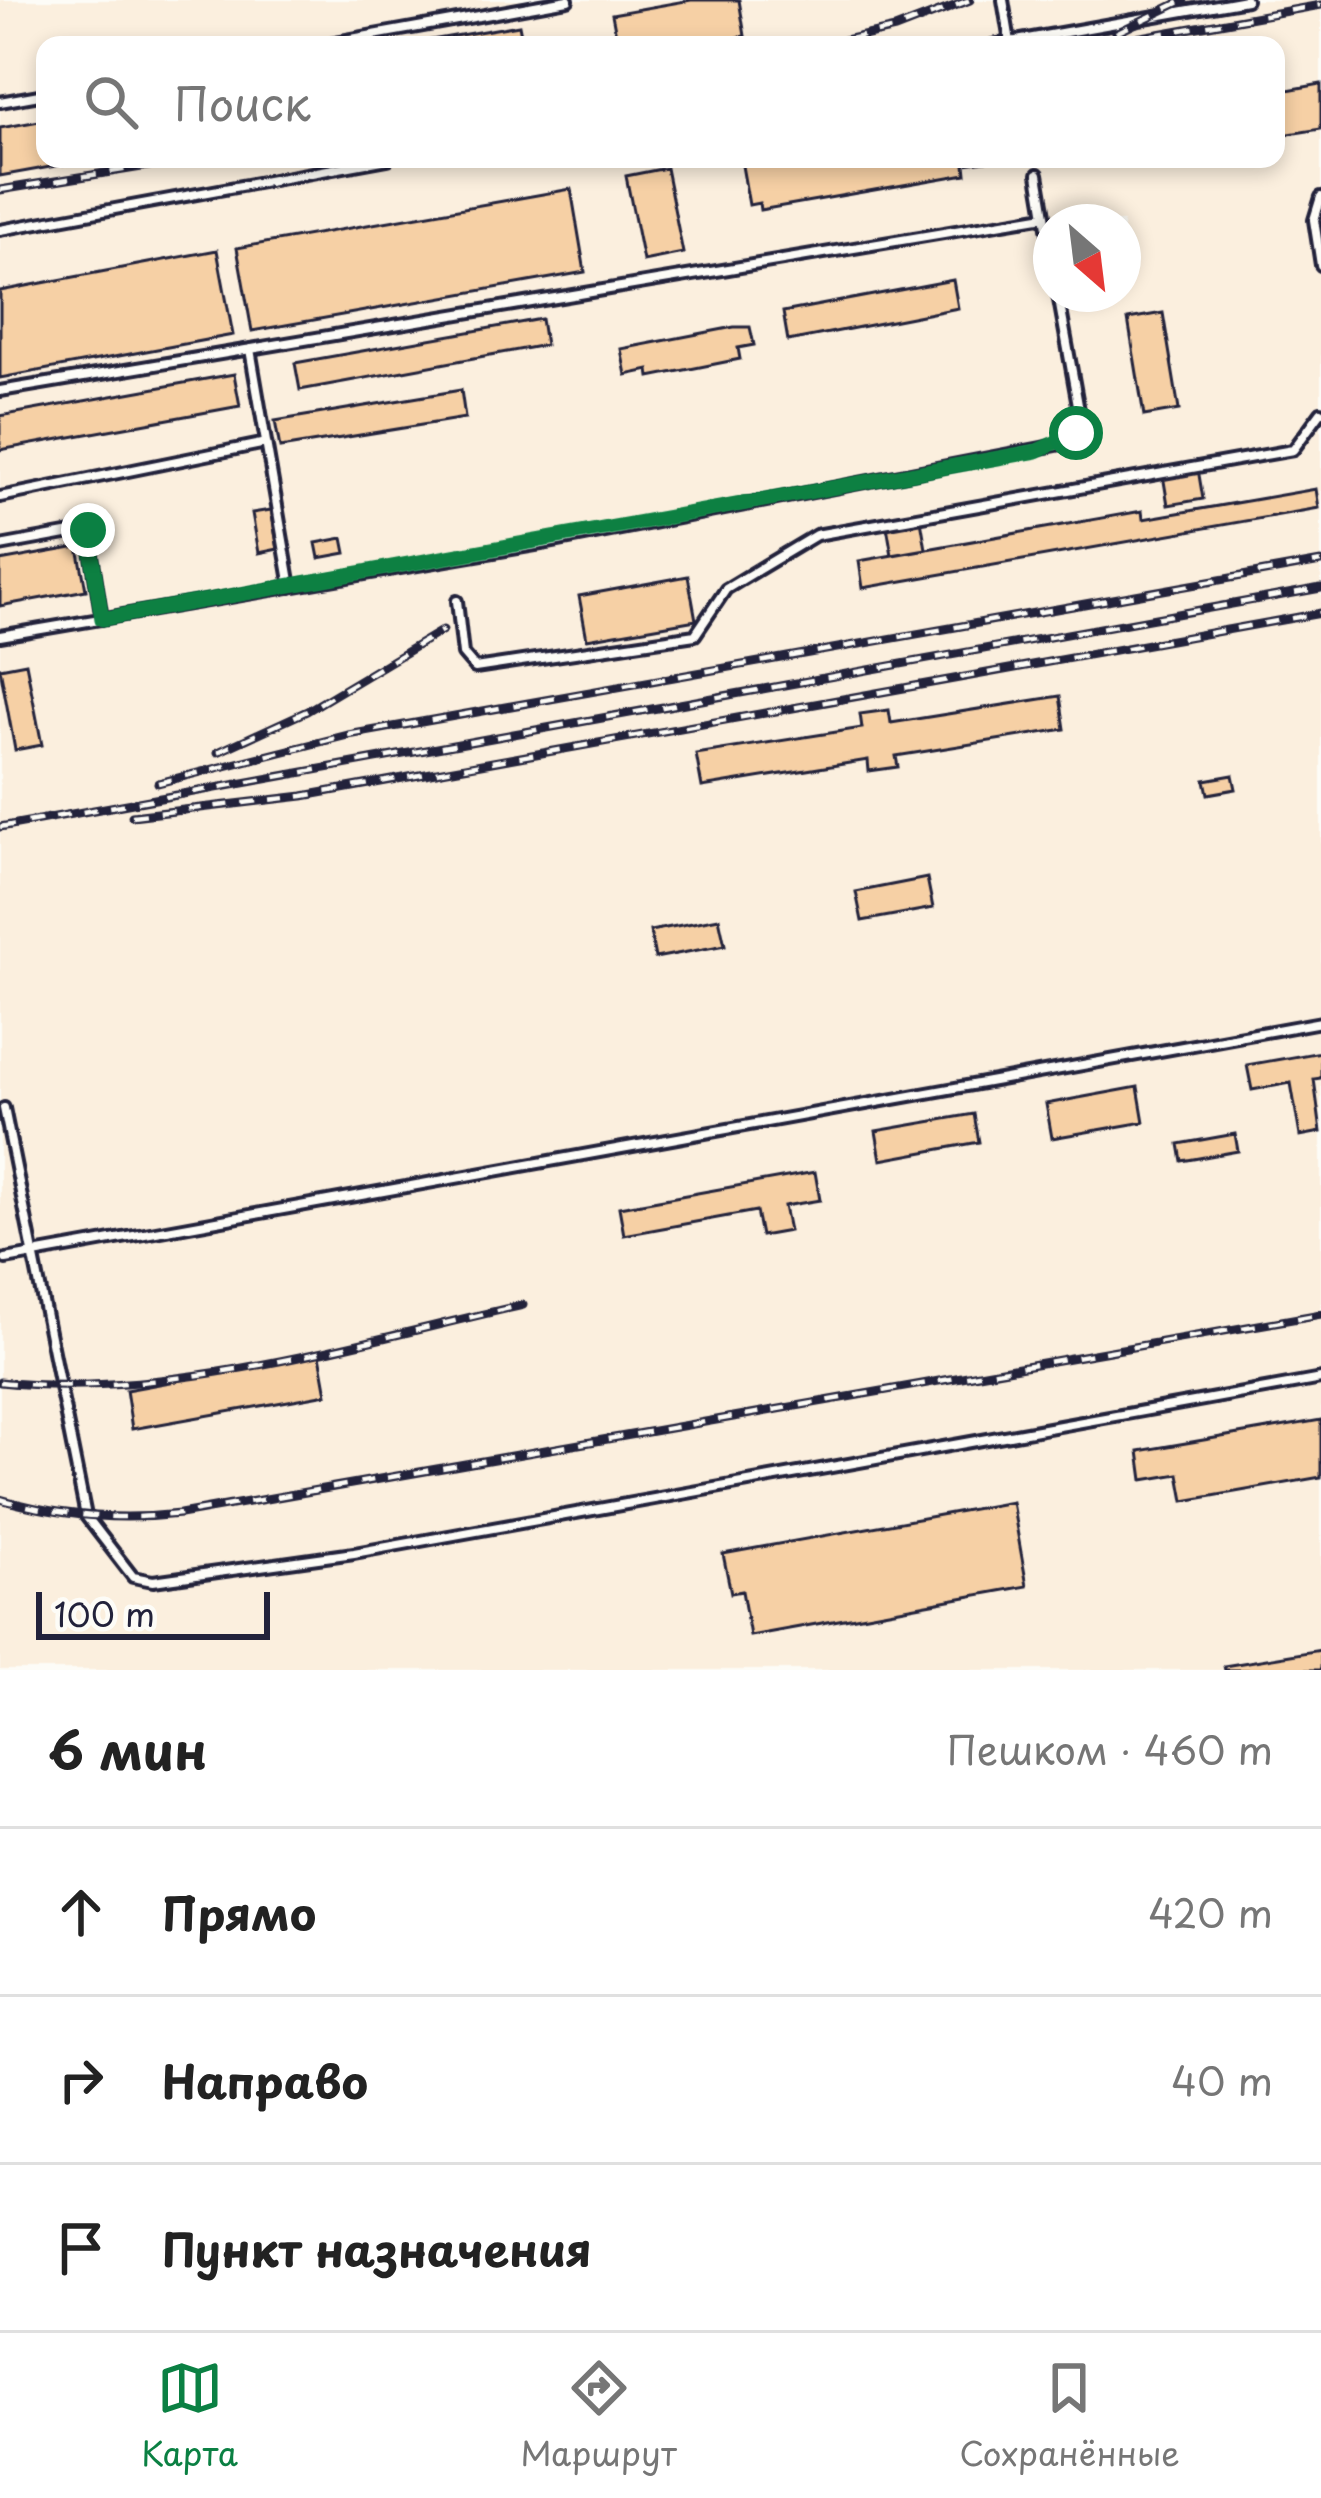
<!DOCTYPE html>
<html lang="ru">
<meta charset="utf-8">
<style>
body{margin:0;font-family:"Playpen Sans",sans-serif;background:#f6f6f6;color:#222}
.compass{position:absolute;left:1033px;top:204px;width:108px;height:108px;border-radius:50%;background:#fff;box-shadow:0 6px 18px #0003;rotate:152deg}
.scale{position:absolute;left:36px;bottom:30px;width:234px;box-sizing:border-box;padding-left:12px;border:6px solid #22223b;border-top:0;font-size:33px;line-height:42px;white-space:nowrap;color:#22223b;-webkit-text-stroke:9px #fdfcf7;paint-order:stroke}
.stop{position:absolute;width:36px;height:36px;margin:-27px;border:9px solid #0b8043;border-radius:50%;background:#fff}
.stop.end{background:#0b8043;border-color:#fff;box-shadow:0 3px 12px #0008}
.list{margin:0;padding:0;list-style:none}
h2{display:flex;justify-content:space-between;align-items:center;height:156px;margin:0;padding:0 48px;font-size:51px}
h2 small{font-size:39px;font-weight:400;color:#767676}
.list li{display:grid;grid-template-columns:78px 1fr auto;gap:36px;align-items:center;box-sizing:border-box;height:168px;padding:0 48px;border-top:3px solid #e0e0e0}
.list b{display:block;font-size:45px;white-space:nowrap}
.list em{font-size:39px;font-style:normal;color:#767676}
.icon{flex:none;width:66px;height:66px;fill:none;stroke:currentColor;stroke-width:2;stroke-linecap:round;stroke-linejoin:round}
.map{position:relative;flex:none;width:1321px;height:1670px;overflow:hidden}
.search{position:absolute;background:#fff;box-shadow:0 6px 18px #0003;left:36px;right:36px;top:36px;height:132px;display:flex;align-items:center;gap:30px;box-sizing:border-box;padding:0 42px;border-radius:24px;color:#767676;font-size:45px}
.sheet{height:660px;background:#fff}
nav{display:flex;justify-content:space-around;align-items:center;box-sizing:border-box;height:168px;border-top:3px solid #e0e0e0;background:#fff;font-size:33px;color:#767676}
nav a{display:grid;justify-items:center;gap:6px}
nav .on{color:#0b8043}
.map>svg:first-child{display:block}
.built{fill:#fbefde;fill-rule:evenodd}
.building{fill:#f6d0a5;stroke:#22223b;stroke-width:3}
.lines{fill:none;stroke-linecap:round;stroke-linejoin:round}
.lane-casing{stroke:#22223b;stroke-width:16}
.lane{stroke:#fdfcf7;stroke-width:8}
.rail-casing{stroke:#22223b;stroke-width:9}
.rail{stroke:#fdfcf7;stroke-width:4.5;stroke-dasharray:14;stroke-linecap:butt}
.route{stroke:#0b8043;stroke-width:15}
</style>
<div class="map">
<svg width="1321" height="1670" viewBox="0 0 1321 1670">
<rect width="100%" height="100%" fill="#fdfcf7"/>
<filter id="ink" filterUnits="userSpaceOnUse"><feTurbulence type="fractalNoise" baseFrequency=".00833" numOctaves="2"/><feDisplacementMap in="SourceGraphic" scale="24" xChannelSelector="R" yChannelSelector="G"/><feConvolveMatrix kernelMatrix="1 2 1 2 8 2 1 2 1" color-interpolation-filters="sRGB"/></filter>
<g filter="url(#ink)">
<path class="built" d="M0,0H1321V1670H0ZM45,45H1276V159H45ZM1051,222H1123V294H1051Z"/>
<path class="building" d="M691,0H739L745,36L691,45H618L612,14Z
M519,25L523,45H402Z
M1321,84V129L1276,136V92Z
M45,120V159H95L0,176V128Z
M741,160L984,159L985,161L965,164L966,174L760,210L759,203L749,205Z
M666,168L683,253L643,261L626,176Z
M571,189L585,272L252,331L237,248Z
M217,250L233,335L0,378V291Z
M953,280L958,308L788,341L783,312Z
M1163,313L1179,410L1144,416L1128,319Z
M541,319L545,345L300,390L295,363Z
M734,327H750L754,345L738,348L740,359L650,377L649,370L626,375L621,349Z
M234,374L240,406L0,450V416Z
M461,390L465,418L280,448L275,421Z
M1198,469L1203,499L1168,505L1163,475Z
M1316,489L1319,508L863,588L859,561L1142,511L1143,519Z
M271,510L278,549L259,553L252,513Z
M921,520L926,549L892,555L887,526Z
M343,538L346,553L319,558L316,543Z
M78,547L86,590L0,606V561Z
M688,576L696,620L587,639L579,596Z
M26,663L42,745L15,750L0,668Z
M1060,696L1065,729L896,756L898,767L869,771L868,760L702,787L696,754L862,728L860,714L889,710L891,723Z
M1233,775L1236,789L1208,794L1205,780Z
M927,878L933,908L862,921L856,892Z
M719,918L725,945L655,958L650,931Z
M1321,1052V1078L1314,1079L1321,1132L1300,1136L1291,1083L1252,1090L1247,1065Z
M1138,1087L1144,1122L1052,1138L1046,1104Z
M974,1114L979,1142L881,1160L876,1131Z
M1235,1134L1238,1151L1182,1161L1179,1144Z
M815,1172L820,1200L784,1206L789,1231L761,1236L756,1211L624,1235L619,1207Z
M320,1355L327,1394L132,1429L126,1390Z
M1321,1420V1477L1184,1501L1179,1474L1143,1480L1139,1451Z
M1012,1502L1027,1586L750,1636L742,1591L731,1593L723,1554Z
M1321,1650V1670H1225L1224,1666Z"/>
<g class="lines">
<defs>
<path id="lane" d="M1003,0L1010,42
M318,45L568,0
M993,45L1246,0
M0,102L45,94
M1038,174L1051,251
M1321,197L1314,220L1321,265
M0,230L388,159
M250,349L291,587
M0,391L1045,216
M0,497L266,443
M0,546L88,530L102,619
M457,601L463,654L475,668L695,635L726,589L816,535L1293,450L1321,412
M0,636L553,542L1062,444L1076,433L1080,416L1058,294
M4,1108L86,1516L133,1577L153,1581L354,1553L1321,1379
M6,1259L1321,1022"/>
</defs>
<use href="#lane" class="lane-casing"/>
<use href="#lane" class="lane"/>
<defs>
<path id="rail" d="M1116,33L1184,0
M822,45L895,29L970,0
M1097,45L1321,5
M0,190L191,159
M218,752L307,711L443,630
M158,783L348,735L1321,562
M132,816L303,796L1321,613
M0,827L1321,588
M0,1382C170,1400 358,1342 523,1305
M0,1499C59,1516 118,1521 180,1514L1321,1314"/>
</defs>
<use href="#rail" class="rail-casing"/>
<use href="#rail" class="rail"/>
</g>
</g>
<g class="lines" filter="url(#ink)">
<path class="route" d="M88,530L102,619L1037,451L1076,433"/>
</g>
</svg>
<svg class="compass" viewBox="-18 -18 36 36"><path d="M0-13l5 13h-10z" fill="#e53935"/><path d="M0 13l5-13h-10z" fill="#767676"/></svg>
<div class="scale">100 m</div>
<div class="stop" style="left:1076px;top:433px"></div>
<div class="stop end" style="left:88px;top:530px"></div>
<div class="search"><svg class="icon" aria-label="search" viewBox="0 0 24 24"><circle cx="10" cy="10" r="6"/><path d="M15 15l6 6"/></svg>Поиск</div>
</div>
<section class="sheet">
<h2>6 мин<small>Пешком · 460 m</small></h2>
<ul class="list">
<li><svg class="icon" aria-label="ahead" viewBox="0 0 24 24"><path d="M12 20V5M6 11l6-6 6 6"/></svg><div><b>Прямо</b></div><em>420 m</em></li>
<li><svg class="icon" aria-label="right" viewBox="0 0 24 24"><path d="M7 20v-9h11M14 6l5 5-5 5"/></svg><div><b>Направо</b></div><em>40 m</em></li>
<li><svg class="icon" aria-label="arrive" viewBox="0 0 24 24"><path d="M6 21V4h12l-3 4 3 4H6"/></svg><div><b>Пункт назначения</b></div></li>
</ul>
</section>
<nav>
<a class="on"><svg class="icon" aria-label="map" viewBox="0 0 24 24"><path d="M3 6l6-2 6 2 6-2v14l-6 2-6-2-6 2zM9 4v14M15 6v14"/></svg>Карта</a>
<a><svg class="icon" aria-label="directions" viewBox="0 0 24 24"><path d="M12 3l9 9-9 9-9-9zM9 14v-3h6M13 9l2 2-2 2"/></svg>Маршрут</a>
<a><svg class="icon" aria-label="saved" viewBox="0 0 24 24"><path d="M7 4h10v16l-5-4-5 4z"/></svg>Сохранённые</a>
</nav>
